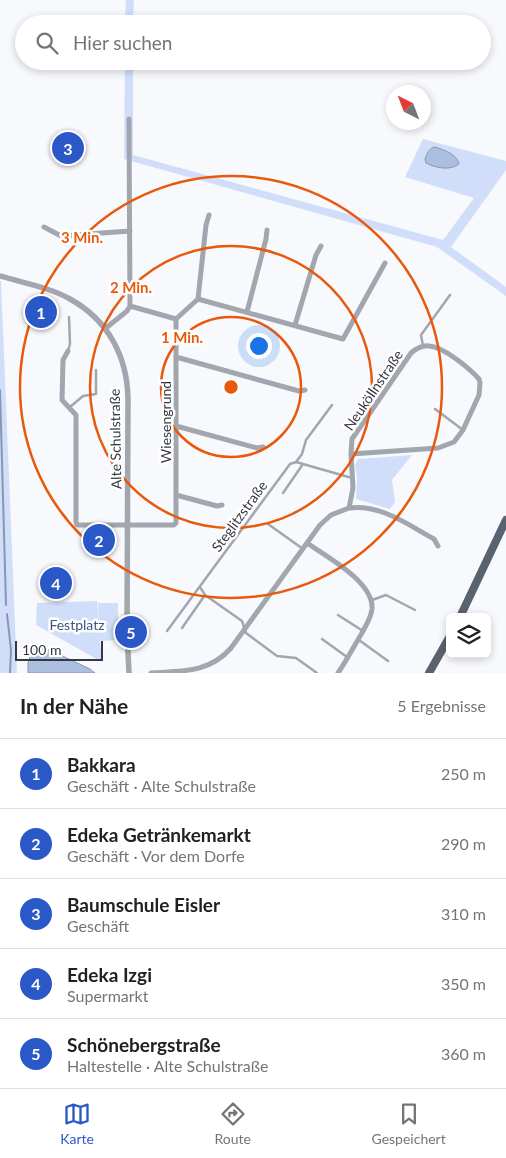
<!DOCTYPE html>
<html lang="de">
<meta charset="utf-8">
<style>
body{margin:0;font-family:Lato,sans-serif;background:#f6f6f6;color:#202124}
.controls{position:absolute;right:15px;bottom:15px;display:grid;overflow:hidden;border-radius:8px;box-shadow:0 2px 8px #0003}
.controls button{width:45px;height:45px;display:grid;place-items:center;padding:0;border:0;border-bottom:1px solid #e0e0e0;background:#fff;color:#202124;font:25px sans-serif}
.compass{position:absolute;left:386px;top:85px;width:45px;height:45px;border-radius:50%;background:#fff;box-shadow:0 2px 8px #0003;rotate:318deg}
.scale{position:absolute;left:15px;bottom:12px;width:88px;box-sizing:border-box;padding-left:5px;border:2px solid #353840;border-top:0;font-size:14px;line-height:18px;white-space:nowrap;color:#353840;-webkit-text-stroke:4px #fff;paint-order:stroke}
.you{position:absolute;left:258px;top:345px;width:18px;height:18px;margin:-12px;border:4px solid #fff;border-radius:50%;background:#1a73e8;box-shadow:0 0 0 8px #1a73e833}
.badge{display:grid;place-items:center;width:32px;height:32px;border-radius:50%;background:#2b58c7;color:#fff;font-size:16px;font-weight:700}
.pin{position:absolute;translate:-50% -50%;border:2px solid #fff;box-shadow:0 1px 5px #0006}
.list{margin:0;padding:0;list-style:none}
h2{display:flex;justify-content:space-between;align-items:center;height:65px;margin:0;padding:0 20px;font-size:21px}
h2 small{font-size:16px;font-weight:400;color:#757577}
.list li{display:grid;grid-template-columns:32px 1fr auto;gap:15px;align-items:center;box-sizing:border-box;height:70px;padding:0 20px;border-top:1px solid #e0e0e0}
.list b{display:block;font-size:19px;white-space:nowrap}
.list p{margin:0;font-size:16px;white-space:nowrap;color:#757577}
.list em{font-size:16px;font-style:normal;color:#757577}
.icon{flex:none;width:28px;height:28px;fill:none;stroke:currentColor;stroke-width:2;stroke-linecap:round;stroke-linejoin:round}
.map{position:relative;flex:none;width:506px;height:673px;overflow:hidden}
.search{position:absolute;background:#fff;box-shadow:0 2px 8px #0003;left:15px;right:15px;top:15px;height:55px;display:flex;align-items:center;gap:12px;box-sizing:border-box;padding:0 18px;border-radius:28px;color:#757577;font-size:19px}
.sheet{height:415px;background:#fff}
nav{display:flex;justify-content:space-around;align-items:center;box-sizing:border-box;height:70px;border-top:1px solid #e0e0e0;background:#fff;font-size:14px;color:#757577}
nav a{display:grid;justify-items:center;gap:2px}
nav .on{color:#2b58c7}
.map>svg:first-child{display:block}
.green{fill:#d0defa}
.water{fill:#adbfe1;stroke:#8996b1}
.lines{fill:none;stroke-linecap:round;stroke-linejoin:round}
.stream{stroke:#8996b1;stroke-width:2}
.service{stroke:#a2a6ae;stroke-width:2.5}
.minor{stroke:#a2a6ae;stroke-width:5}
.tertiary{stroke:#a2a6ae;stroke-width:5.5}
.primary{stroke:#5b626f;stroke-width:8}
.ring{fill:none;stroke:#e8590c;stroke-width:2.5}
.labels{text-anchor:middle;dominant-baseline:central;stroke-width:5;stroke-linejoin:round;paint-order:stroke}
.street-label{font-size:14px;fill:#353840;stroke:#fff}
.park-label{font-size:14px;fill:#3e5484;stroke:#fff}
.centre{fill:#e8590c;stroke:#fff;stroke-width:2.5}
.ring-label{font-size:15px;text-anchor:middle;font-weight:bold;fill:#e8590c;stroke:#fff;stroke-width:5;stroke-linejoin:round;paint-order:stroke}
</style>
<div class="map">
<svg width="506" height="673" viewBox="0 0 506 673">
<rect width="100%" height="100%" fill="#f7f9fd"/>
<path class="green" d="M126,0H134L133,24H125Z
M125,61H133V155L443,240L474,198L405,177L423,139L506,161V170L451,247L506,287V296L437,247L124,159Z
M0,281H1L17,673H0Z
M412,455L392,480L395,502L390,509L356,499L357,477L355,465L358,459Z
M97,601L99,624L98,603H118V640L100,641L102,662L36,625L37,603Z"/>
<path class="water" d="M435,147C444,150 457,154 459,164C450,171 436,168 426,163L425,159C427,154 429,148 435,147Z
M34,645L54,652L90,669L95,673H28V663Z"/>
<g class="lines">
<path class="stream" d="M0,390L6,605
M7,614L11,650L10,673"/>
<path class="service" d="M423,346L421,335L450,295
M68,351L70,344L69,317
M332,405L306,440L302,454L296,462L352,478
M70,407L83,396L96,394V370
M435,409L463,430
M283,493L303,464
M268,524L303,549
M200,587L205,595L242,621L246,633L277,656L296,658L317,673
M372,600L386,595L415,610
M338,615L363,631
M182,628L205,595
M167,631L290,464L296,462
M322,639L347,657
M359,640L388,661"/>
<path class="minor" d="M44,227L61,236L130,231
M198,299L343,339L385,263
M247,312L266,239L267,230
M176,319L198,299L206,225L209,215
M295,325L316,255L321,246
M106,328L127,311L130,306L129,119
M68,351L63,360L62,400L76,415V522L77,525H174L176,523V319L130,306
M176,357L299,391L305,390
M176,426L257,448L263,447
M176,495L217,506L222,505
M349,508C380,504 407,524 434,539L438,546
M307,543C327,557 374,582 372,609C371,618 366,625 362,633C354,646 347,660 338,673
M151,673C183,671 209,673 231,648L320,525L331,515L349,508L353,488L351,454L352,439L411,353C417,348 422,345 429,346C444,347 469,368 479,379L480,383L479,395L463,430L454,442L438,448L351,454"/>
<path class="tertiary" d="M0,276C23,283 49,287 70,299C108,320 127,356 128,398L127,632L129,673"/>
<path class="primary" d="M460,617L506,520
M429,673L450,636"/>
</g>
<g class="ring">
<circle cx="231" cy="387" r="70"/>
<circle cx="231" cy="387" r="141"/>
<circle cx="231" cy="387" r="211"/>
</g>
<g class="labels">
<g class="street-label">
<text transform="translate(373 390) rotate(-56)">Neuköllnstraße</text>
<text transform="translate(165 422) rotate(-90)">Wiesengrund</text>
<text transform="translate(115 439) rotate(-91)">Alte Schulstraße</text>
<text transform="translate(239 516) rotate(-54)">Steglitzstraße</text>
</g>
<g class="park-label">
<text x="77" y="624">Festplatz</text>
</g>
</g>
<circle cx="231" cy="387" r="8" class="centre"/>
<g class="ring-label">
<text x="82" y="243">3 Min.</text>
<text x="131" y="293">2 Min.</text>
<text x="182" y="343">1 Min.</text>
</g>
</svg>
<div class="controls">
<button><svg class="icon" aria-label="layers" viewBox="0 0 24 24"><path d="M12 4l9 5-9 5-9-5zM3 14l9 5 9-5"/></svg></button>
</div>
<svg class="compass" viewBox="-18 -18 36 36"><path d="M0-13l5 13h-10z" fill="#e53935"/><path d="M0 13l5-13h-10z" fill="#757577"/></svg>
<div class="scale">100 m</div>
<div class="you"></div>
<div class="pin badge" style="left:41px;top:312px">1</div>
<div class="pin badge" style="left:99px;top:540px">2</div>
<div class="pin badge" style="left:68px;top:148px">3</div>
<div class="pin badge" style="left:56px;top:583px">4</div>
<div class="pin badge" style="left:131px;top:632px">5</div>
<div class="search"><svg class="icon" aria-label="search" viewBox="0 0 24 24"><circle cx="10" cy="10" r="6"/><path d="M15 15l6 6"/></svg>Hier suchen</div>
</div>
<section class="sheet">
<h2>In der Nähe<small>5 Ergebnisse</small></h2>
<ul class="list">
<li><span class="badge">1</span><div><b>Bakkara</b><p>Geschäft · Alte Schulstraße</p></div><em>250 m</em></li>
<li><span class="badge">2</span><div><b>Edeka Getränkemarkt</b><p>Geschäft · Vor dem Dorfe</p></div><em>290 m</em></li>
<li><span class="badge">3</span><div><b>Baumschule Eisler</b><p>Geschäft</p></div><em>310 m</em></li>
<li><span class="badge">4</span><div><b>Edeka Izgi</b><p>Supermarkt</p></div><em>350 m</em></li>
<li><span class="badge">5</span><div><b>Schönebergstraße</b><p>Haltestelle · Alte Schulstraße</p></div><em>360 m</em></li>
</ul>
</section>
<nav>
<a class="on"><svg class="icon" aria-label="map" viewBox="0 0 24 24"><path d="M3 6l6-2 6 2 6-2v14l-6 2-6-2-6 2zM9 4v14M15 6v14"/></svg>Karte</a>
<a><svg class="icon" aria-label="directions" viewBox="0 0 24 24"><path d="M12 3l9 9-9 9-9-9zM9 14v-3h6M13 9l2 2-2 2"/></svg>Route</a>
<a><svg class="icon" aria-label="saved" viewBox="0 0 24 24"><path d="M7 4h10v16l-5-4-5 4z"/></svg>Gespeichert</a>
</nav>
